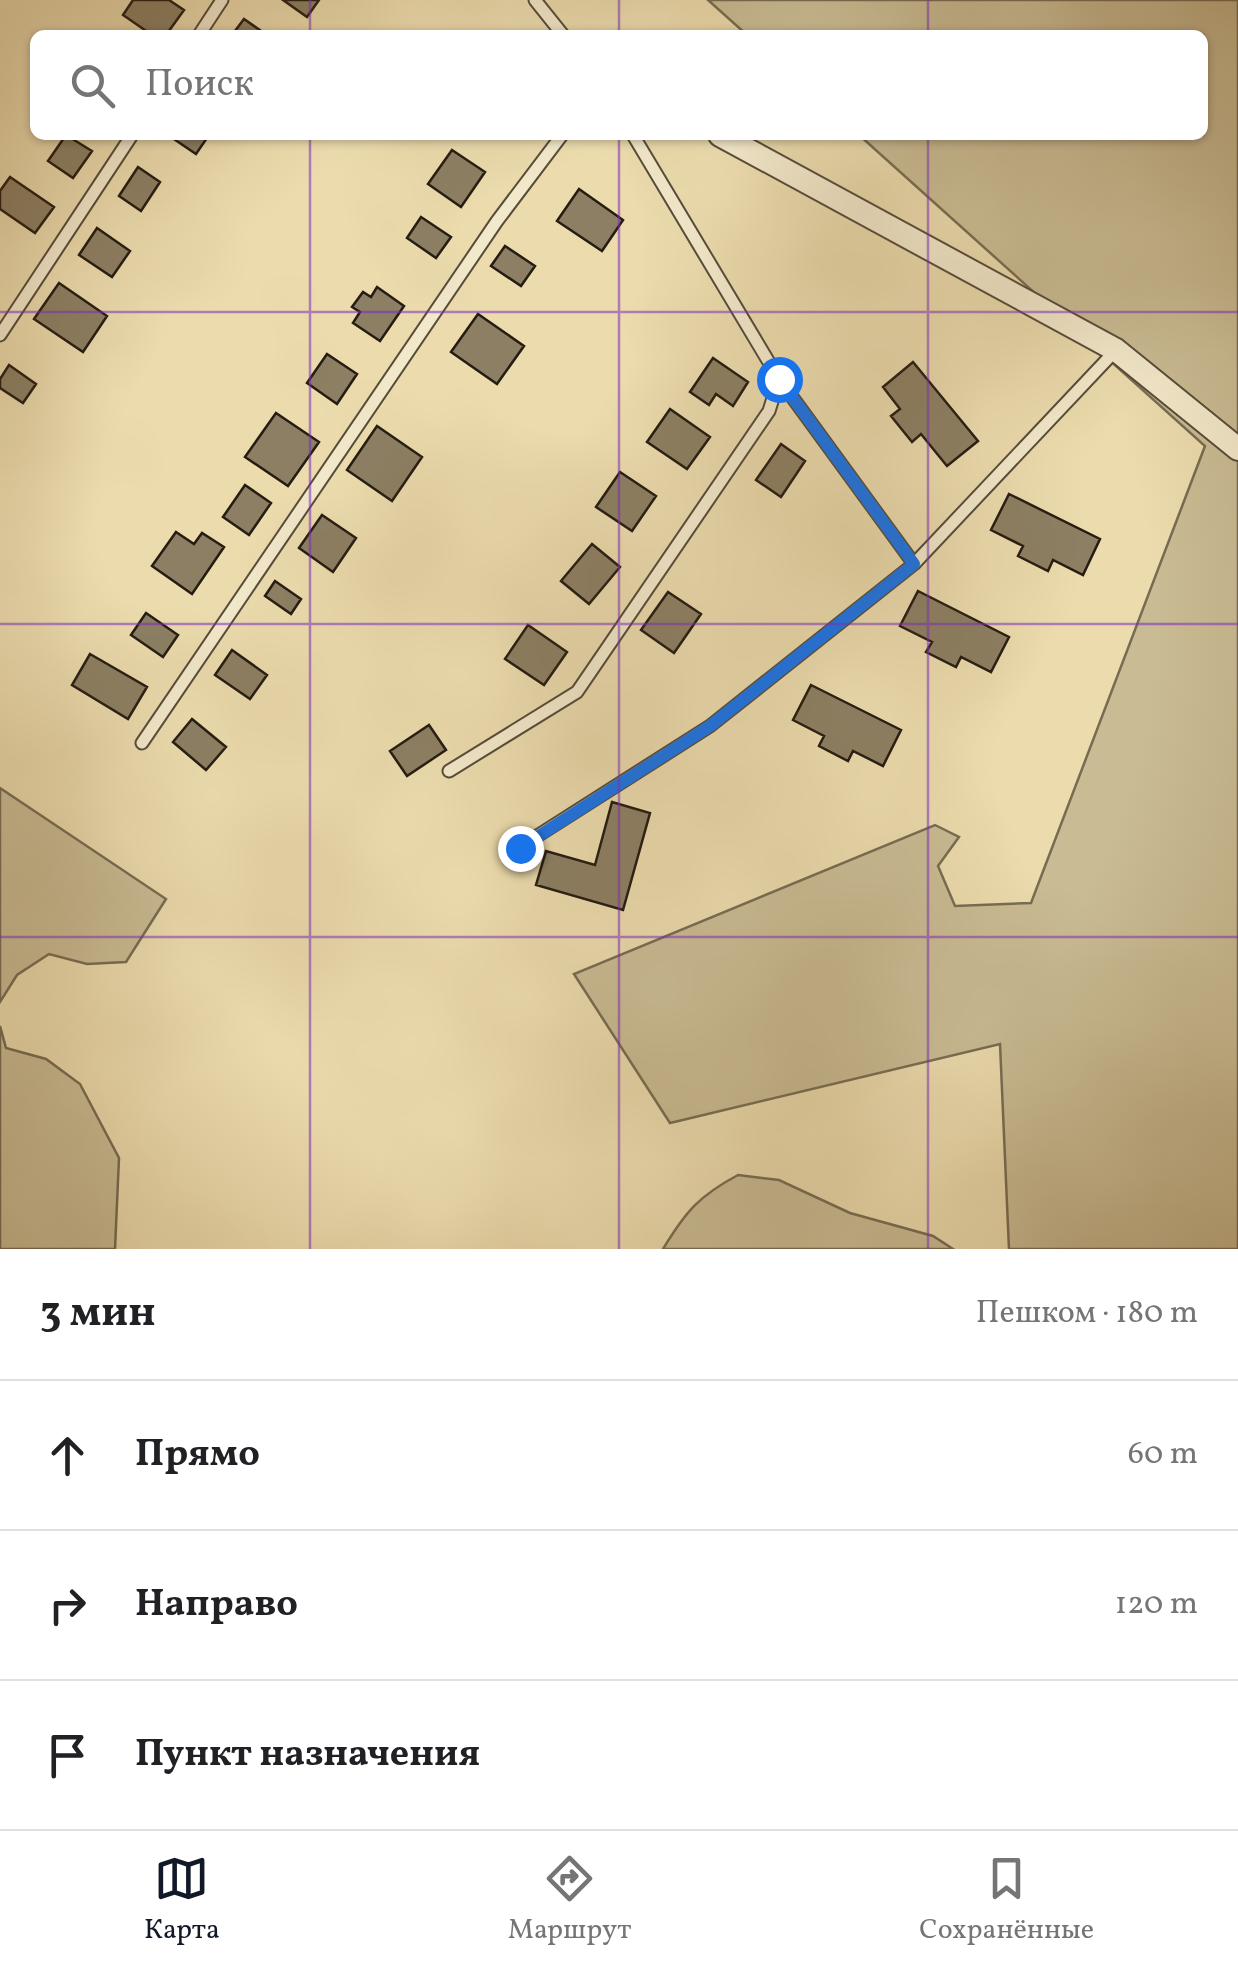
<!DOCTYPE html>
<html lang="ru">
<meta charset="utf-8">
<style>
body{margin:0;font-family:Vollkorn,serif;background:#f6f6f6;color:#202124}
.stop{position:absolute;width:30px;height:30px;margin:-22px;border:8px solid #1a73e8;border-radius:50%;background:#fff}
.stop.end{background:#1a73e8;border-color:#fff;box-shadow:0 2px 10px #0008}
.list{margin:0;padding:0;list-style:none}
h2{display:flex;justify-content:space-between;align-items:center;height:130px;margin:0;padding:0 40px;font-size:42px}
h2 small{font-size:32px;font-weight:400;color:#757577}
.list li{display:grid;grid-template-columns:65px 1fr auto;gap:30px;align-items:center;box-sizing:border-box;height:150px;padding:0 40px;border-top:2px solid #e0e0e0}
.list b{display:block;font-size:38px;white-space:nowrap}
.list em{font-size:32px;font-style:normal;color:#757577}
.icon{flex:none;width:55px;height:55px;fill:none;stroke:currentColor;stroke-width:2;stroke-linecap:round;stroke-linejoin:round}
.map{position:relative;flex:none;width:1238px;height:1249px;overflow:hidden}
.search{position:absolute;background:#fff;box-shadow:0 2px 8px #0004;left:30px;right:30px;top:30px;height:110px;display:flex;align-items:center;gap:25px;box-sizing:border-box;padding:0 35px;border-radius:15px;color:#757577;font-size:38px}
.sheet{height:580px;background:#fff}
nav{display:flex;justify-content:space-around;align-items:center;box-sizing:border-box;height:140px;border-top:2px solid #e0e0e0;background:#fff;font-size:28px;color:#757577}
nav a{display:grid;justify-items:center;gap:5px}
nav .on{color:#111827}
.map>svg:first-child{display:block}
.green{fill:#c9bb93;stroke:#776c52;stroke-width:2.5}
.building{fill:#8c7f63;stroke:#251c12;stroke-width:2.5}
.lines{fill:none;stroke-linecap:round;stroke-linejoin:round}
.service-casing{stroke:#564c39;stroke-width:15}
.minor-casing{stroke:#564c39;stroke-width:26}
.service{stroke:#f2e8ca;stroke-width:11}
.minor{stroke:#f2e8ca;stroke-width:22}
.route{stroke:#1a73e8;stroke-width:12}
.grid{fill:none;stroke:#7b2cbf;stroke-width:2.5;stroke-opacity:0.55}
</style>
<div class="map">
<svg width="1238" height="1249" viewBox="0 0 1238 1249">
<rect width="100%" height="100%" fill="#ebdbad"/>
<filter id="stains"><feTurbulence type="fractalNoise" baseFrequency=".002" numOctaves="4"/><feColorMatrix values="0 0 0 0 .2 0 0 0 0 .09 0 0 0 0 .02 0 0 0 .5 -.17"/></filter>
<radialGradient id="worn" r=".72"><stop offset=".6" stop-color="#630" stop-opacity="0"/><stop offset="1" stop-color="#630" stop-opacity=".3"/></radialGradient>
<path class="green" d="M708,0H1238V1249H1009L1000,1044L670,1123L574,974L935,825L959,837L938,866L955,906L1031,903L1205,446L859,135H1203V35H747Z
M0,788L166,899L126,962L87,964L49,954L17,975L0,1002Z
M0,1026L6,1048L46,1059L80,1084L119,1158L115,1249H0Z
M738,1175L779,1180L850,1213L933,1236L953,1249H663C686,1211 699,1196 738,1175Z"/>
<path class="building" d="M133,0H169L184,10L166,35H152L123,15Z
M283,0H319L307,17Z
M244,19L264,33L263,35H232Z
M66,135L92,151L73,178L48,161Z
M168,135H209L196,154Z
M452,150L485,172L461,207L428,184Z
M138,167L160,182L141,211L119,196Z
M10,177L54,207L35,233L0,209V191Z
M579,189L623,220L602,251L557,221Z
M421,217L451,237L436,258L407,238Z
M97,228L130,251L112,277L79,255Z
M505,246L535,266L521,286L491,266Z
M59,283L107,316L83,352L34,319Z
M377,287L404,306L380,341L353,323L360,312L352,307L363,292L371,297Z
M478,314L524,346L497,384L451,352Z
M327,354L357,374L337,404L307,383Z
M713,358L748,382L733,406L716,394L709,405L690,392Z
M913,362L978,441L947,466L921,434L912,442L891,416L900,409L883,387Z
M9,365L36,384L23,403L0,388V379Z
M670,409L710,437L687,469L647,442Z
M276,413L319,442L288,486L245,457Z
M377,426L422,457L392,501L347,470Z
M781,444L805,461L781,497L756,480Z
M620,472L656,496L632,531L596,507Z
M245,485L271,503L249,535L223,517Z
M1009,494L1100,539L1083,575L1053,560L1048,571L1018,556L1023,546L991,530Z
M322,515L356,538L333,572L299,548Z
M176,532L194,544L202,533L224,547L192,594L152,566Z
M592,544L620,567L589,604L561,581Z
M275,581L301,599L291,614L265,596Z
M918,591L1009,637L991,672L961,657L956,667L926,652L932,642L900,626Z
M668,592L701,614L674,653L641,630Z
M146,613L178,635L163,657L131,635Z
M528,625L567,652L544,685L505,659Z
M232,650L267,675L250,699L215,675Z
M90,654L147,687L128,719L72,685Z
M811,685L901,730L883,766L853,751L848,761L819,746L824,736L793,720Z
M192,719L226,747L206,770L173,742Z
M429,725L446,750L407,776L390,751Z
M612,802L650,813L623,910L536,885L546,851L595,865Z"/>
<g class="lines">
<defs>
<path id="service" d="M535,0L563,35
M199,35L222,0
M633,135L779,379L914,564
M0,335L132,135
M142,743L497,221L562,135
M449,771L577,692L769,411L779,379
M520,847L710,726L914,564L1116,350"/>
<path id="minor" d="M720,135L1116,350L1238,449"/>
</defs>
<use href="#service" class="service-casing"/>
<use href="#minor" class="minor-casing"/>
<use href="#service" class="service"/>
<use href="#minor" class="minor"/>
</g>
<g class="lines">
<path class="route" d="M520,848L710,726L914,564L779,379"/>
</g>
<path class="grid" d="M310,0V35M619,0V35M928,0V35M310,135V1249M619,135V1249M928,135V1249M0,312H1238M0,624H1238M0,937H1238"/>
<rect width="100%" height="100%" filter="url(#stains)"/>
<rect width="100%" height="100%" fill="url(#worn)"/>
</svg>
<div class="stop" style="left:779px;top:379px"></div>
<div class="stop end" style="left:520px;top:848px"></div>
<div class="search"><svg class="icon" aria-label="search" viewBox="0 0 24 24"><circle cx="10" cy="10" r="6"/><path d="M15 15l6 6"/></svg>Поиск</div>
</div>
<section class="sheet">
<h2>3 мин<small>Пешком · 180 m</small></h2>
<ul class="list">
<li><svg class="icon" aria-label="ahead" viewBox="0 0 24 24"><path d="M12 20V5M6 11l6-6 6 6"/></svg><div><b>Прямо</b></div><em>60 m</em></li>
<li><svg class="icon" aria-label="right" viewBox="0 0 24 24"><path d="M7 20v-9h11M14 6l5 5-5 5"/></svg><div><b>Направо</b></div><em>120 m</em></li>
<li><svg class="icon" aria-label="arrive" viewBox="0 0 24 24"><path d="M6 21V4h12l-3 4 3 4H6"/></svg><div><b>Пункт назначения</b></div></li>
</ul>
</section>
<nav>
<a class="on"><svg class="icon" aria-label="map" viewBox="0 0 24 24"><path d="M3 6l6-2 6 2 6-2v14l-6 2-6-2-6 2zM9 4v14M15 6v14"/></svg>Карта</a>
<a><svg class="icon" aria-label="directions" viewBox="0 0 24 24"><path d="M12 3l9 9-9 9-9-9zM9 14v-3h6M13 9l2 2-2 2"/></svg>Маршрут</a>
<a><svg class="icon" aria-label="saved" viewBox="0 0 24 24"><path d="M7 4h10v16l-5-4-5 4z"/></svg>Сохранённые</a>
</nav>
